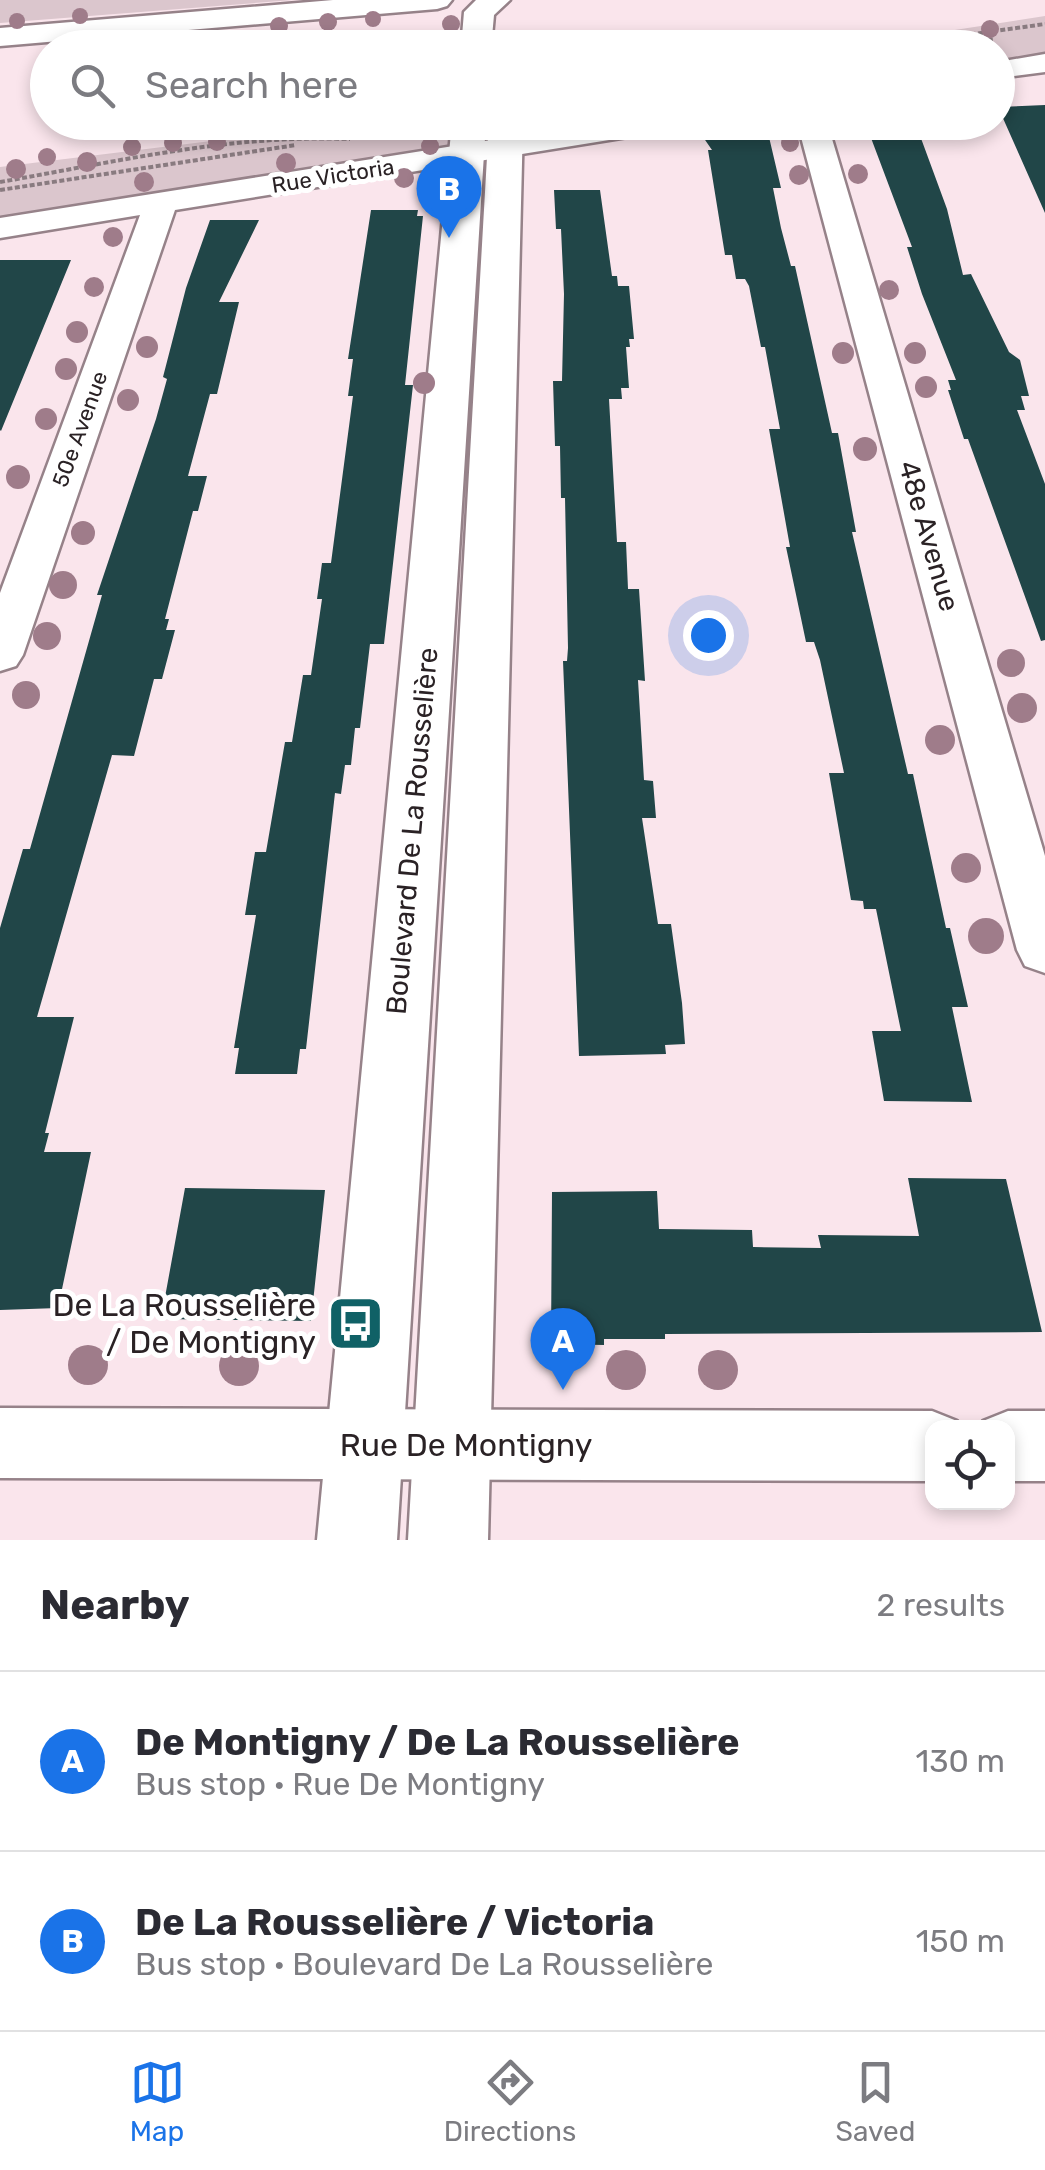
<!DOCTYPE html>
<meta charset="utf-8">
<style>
body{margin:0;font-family:Rubik,sans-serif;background:#f2f2f3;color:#2b2b33}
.controls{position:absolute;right:30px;bottom:30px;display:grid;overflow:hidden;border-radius:20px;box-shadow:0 5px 15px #0003}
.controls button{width:90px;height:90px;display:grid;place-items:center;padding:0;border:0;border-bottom:2px solid #e1e1e2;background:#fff;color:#2b2b33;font:50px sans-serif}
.you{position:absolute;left:708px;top:635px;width:35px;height:35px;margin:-25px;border:8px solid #fff;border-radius:50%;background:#1a73e8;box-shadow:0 0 0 15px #1a73e833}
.badge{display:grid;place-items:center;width:65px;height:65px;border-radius:50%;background:#1a73e8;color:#fff;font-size:32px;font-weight:700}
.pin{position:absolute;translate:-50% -82px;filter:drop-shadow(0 2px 5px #0008)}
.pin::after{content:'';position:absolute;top:52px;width:35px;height:30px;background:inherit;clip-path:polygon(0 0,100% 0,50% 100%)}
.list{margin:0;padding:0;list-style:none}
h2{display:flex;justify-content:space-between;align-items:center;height:130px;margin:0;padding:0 40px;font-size:42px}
h2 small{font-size:32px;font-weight:400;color:#7c7c81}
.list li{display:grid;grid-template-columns:65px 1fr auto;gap:30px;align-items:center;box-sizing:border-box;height:180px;padding:0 40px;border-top:2px solid #e1e1e2}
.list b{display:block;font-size:38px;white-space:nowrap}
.list p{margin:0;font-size:32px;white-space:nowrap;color:#7c7c81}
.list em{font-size:32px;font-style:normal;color:#7c7c81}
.icon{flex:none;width:55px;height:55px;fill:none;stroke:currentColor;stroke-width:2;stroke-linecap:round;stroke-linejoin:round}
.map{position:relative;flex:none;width:1045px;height:1540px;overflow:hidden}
.search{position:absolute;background:#fff;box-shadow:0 5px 15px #0003;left:30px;right:30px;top:30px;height:110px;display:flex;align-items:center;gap:25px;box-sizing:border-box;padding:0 35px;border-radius:55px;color:#7c7c81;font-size:38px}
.sheet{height:490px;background:#fff}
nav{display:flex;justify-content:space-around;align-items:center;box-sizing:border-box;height:140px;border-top:2px solid #e1e1e2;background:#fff;font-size:28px;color:#7c7c81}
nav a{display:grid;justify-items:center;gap:5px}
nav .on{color:#1a73e8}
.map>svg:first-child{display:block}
.green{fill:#dbc6cd}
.building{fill:#214648}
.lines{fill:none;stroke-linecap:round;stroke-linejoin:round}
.street-casing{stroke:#968289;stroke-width:5}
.secondary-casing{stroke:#968289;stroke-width:5}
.path{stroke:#897b80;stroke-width:4;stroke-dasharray:5 2.5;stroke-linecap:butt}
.street{fill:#fff;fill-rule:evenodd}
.secondary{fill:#fff;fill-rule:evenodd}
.tree{fill:#9f7c8a}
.labels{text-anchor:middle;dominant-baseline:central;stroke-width:10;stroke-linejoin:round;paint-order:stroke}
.far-street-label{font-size:22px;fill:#2a2225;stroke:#fff}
.street-label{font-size:28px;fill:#2a2225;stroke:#fff}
.near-poi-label{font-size:32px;fill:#2a2225;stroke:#fff;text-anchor:end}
.near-street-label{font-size:32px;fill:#2a2225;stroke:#fff}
</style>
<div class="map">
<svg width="1045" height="1540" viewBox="0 0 1045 1540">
<rect width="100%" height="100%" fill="#fae5ec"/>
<path class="green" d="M0,0H293L0,23Z
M1045,16V54L998,61V48H838Z
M367,122L453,123L451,142L444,148L0,218V167Z"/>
<path class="building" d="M1045,105V213L998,107Z
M865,122H915L947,209L963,275L971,274L1009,352L1020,360L1029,396H1021L1025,410H1017L1045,484V640L1041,641L968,439H964L948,390H951L948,380H956L922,294L907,247H912Z
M703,137H769L781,188H773L781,228L791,266H795L832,433H838L856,532H852L908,774H913L946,928H950L968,1007H952L972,1102L884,1101L872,1031H901L876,909H864L863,901L851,900L829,773H844L820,660L814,642H806L786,547H790L769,429H780L765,347H761L749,286L745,279H736L732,255H725L708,150H712Z
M554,190H600L612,276H617L618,286H629L634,339H629L630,347H626L629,388H621L622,399H609L617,542H626L628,589H639L645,681L638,680L644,780L653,781L656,818H642L658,924H671L682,1003L685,1044L665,1045L666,1054L579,1056L563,661H567L568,648L565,498H561L560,446H555L553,381H562L564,294L561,229H556Z
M371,210H418L417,216H423L405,385H413L384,644H370L360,728H355L351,765H345L341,794L335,793L306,1049H300L297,1074H235L239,1048H234L256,915H245L255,852H266L285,742H292L303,675H311L322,599H317L322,563H331L353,396H348L353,359H348Z
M210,220H259L219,302H239L217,394H210L188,476H207L198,511H193L165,619H169L166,630H175L162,679H154L134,756L112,755L37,1017H74L45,1133H49L44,1152H91L58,1308L0,1310V928L23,849H30L102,595H97L156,419L167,379L163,377L186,288Z
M0,260H71L1,431L0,430Z
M908,1178L1006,1179L1042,1332L665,1334V1339H604V1345L551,1344L552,1192L657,1191L659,1229L752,1230L753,1247L821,1248L818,1235L919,1236Z
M185,1188L325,1190L311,1321L161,1319Z"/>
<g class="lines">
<defs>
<path id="street" d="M1045,54V72L998,78V62Z
M605,122H680L676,128L665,131L175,210L23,655L16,666L0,671V593L140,215L0,238V218Z
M797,122H827L1045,856V973L1025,966L1017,950Z
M0,1408L932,1411L957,1421L960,1428H932V1481L0,1478Z
M1008,1411H1045V1481H1008V1428H980L983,1421Z"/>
<path id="secondary" d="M333,0H452L447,6L437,9L0,46V28Z
M476,0H510L494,15L491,48H461L464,12Z
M452,122H486L397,1540H317Z
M489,122H523L488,1540H408Z"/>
</defs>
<use href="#street" class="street-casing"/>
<use href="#secondary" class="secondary-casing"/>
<path class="path" d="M874,48L1045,24
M936,48L994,39
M0,182C115,162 233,134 350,139
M0,190L296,145"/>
<use href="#street" class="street"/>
<use href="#secondary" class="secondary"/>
</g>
<g class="tree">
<circle cx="80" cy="16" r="8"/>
<circle cx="373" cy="19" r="8"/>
<circle cx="328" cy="22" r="9"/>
<circle cx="17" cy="21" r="8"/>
<circle cx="451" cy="24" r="9"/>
<circle cx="279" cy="26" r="9"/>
<circle cx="990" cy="29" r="9"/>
<circle cx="217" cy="142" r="9"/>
<circle cx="173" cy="143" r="9"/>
<circle cx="790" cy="143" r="9"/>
<circle cx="430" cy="146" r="9"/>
<circle cx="132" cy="147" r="9"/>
<circle cx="47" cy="157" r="9"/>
<circle cx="87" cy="162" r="10"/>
<circle cx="286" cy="163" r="10"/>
<circle cx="16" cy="169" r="10"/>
<circle cx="858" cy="174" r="10"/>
<circle cx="799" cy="175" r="10"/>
<circle cx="404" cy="178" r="10"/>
<circle cx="144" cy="182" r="10"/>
<circle cx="113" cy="237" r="10"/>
<circle cx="94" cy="287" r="10"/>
<circle cx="889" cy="290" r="10"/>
<circle cx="77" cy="332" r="11"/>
<circle cx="147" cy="347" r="11"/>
<circle cx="843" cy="353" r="11"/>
<circle cx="915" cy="353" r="11"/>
<circle cx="66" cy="369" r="11"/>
<circle cx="424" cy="383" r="11"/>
<circle cx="926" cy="387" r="11"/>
<circle cx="128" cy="400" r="11"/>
<circle cx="46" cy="419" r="11"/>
<circle cx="865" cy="449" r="12"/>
<circle cx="18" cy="477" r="12"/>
<circle cx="83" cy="533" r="12"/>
<circle cx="63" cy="585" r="14"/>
<circle cx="47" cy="636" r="14"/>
<circle cx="1011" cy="663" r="14"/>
<circle cx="26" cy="695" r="14"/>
<circle cx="1022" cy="708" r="15"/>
<circle cx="940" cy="740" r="15"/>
<circle cx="966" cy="868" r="15"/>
<circle cx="986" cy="936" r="18"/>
<circle cx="88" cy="1365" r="20"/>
<circle cx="239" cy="1366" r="20"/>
<circle cx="626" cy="1370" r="20"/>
<circle cx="718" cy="1370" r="20"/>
</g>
<defs>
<symbol id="bus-square" viewBox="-11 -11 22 22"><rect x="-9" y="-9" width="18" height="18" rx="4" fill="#106166" stroke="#fff"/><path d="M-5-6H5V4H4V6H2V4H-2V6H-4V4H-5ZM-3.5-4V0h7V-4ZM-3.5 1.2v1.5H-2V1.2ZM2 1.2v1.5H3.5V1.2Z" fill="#fff"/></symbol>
</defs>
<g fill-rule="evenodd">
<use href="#bus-square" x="324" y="1292" width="63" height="63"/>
</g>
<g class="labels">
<g class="far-street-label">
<text transform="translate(333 176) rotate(-9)">Rue Victoria</text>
<text transform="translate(80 429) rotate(-70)">50e Avenue</text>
</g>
<g class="street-label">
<text transform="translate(929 536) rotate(74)">48e Avenue</text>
<text transform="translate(412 831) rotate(-85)">Boulevard De La Rousselière</text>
</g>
<g class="near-poi-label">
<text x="316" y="1305">De La Rousselière<tspan x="316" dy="37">/ De Montigny</tspan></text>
</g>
<g class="near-street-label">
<text x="466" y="1445">Rue De Montigny</text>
</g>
</g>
</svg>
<div class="controls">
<button><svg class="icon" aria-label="locate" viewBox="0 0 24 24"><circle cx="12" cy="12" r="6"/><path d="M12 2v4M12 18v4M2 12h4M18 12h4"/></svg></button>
</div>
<div class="you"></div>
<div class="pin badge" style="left:563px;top:1390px">A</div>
<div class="pin badge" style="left:449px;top:238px">B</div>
<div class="search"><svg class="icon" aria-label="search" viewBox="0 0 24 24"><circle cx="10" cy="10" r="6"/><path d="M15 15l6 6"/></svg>Search here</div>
</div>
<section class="sheet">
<h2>Nearby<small>2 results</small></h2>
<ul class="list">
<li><span class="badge">A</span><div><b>De Montigny / De La Rousselière</b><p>Bus stop · Rue De Montigny</p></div><em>130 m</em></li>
<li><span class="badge">B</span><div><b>De La Rousselière / Victoria</b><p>Bus stop · Boulevard De La Rousselière</p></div><em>150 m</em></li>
</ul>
</section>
<nav>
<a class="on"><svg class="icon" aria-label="map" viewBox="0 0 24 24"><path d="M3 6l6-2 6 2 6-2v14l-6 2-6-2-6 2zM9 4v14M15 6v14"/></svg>Map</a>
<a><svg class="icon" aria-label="directions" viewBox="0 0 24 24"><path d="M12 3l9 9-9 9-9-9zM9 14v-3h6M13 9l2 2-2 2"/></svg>Directions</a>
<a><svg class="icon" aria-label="saved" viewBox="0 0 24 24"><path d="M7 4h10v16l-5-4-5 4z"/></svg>Saved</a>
</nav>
